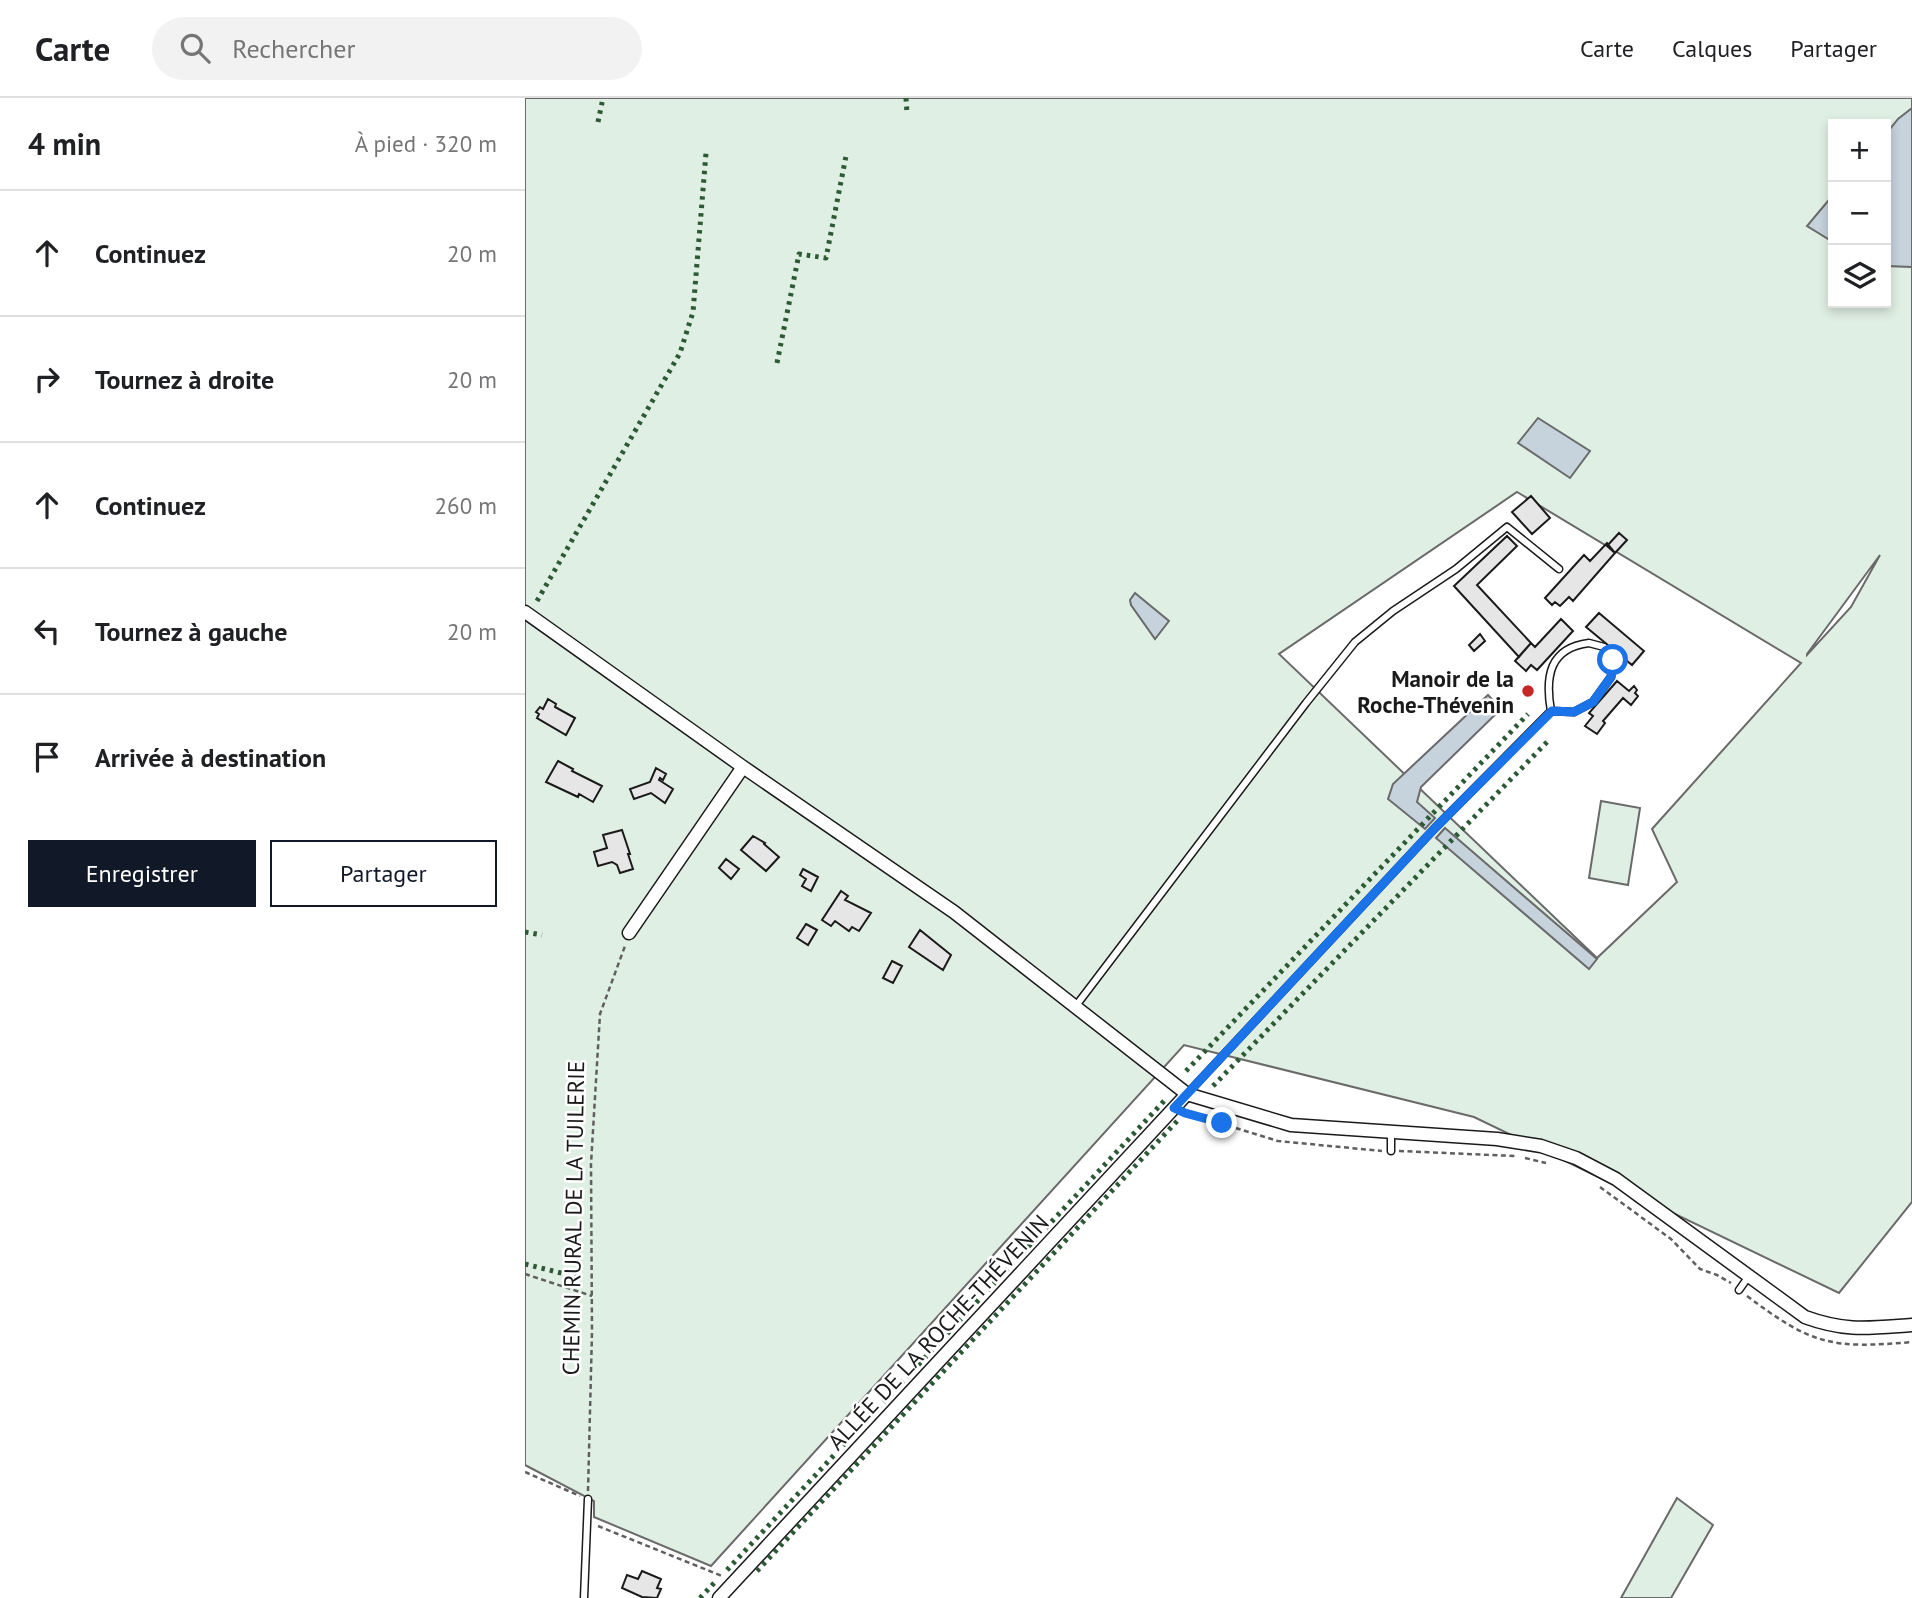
<!DOCTYPE html>
<html lang="fr">
<meta charset="utf-8">
<style>
body{margin:0;font-family:"PT Sans",sans-serif;background:#f2f2f2;color:#202124}
.controls{position:absolute;right:21px;top:21px;display:grid;overflow:hidden;border-radius:0px;box-shadow:0 4px 10px #0003}
.controls button{width:63px;height:63px;display:grid;place-items:center;padding:0;border:0;border-bottom:2px solid #e0e0e0;background:#fff;color:#202124;font:35px sans-serif}
.stop{position:absolute;width:21px;height:21px;margin:-16px;border:5px solid #1a73e8;border-radius:50%;background:#fff}
.stop.end{background:#1a73e8;border-color:#fff;box-shadow:0 2px 7px #0008}
.list{margin:0;padding:0;list-style:none}
h2{display:flex;justify-content:space-between;align-items:center;height:91px;margin:0;padding:0 28px;font-size:30px}
h2 small{font-size:23px;font-weight:400;color:#757577}
.list li{display:grid;grid-template-columns:46px 1fr auto;gap:21px;align-items:center;box-sizing:border-box;height:126px;padding:0 28px;border-top:2px solid #e0e0e0}
.list b{display:block;font-size:26px;white-space:nowrap}
.list em{font-size:23px;font-style:normal;color:#757577}
.actions{display:flex;gap:14px;padding:21px 28px}
.actions a{flex:1;padding:16px 0;border:2px solid #111827;border-radius:0px;text-align:center;font-size:24px;color:#111827}
.actions .main{background:#111827;color:#fff}
.icon{flex:none;width:38px;height:38px;fill:none;stroke:currentColor;stroke-width:2;stroke-linecap:round;stroke-linejoin:round}
.map{position:relative;flex:none;width:1387px;height:1500px;overflow:hidden}
header{display:flex;align-items:center;gap:42px;box-sizing:border-box;height:98px;padding:0 35px;background:#fff;border-bottom:2px solid #e0e0e0}
header strong{font-size:33px}
nav{display:flex;gap:38px;margin-inline-start:auto;font-size:24px}
.search{width:490px;height:63px;background:#f2f2f2;display:flex;align-items:center;gap:18px;box-sizing:border-box;padding:0 24px;border-radius:38px;color:#757577;font-size:26px}
main{display:flex}
aside{flex:1;background:#fff}
.map>svg:first-child{display:block}
.green{fill:#e0efe3;stroke:#6a6a6a;stroke-width:2;fill-rule:evenodd}
.water{fill:#c6d2dc;stroke:#6a6a6a;stroke-width:2}
.building{fill:#e6e6e6;stroke:#1a1a1a;stroke-width:2}
.lines{fill:none;stroke-linecap:round;stroke-linejoin:round}
.service-casing{stroke:#1a1a1a;stroke-width:9}
.minor-casing{stroke:#1a1a1a;stroke-width:15}
.path{stroke:#5f5f5f;stroke-width:2.5;stroke-dasharray:5 3.5;stroke-linecap:butt}
.service{stroke:#fff;stroke-width:6}
.minor{stroke:#fff;stroke-width:12}
.hedge{stroke:#2b5a34;stroke-width:5;stroke-dasharray:3.5 5;stroke-linecap:butt}
.route{stroke:#1a73e8;stroke-width:9}
.poi-dot{fill:#c62828;stroke:#fff;stroke-width:2.5}
.labels{text-anchor:middle;dominant-baseline:central;stroke-width:5;stroke-linejoin:round;paint-order:stroke}
.poi-label{font-size:23px;font-weight:bold;fill:#1a1a1a;stroke:#fff;text-anchor:end}
.street-label{font-size:23px;fill:#1a1a1a;stroke:#fff}
</style>
<header>
<strong>Carte</strong>
<div class="search"><svg class="icon" aria-label="search" viewBox="0 0 24 24"><circle cx="10" cy="10" r="6"/><path d="M15 15l6 6"/></svg>Rechercher</div>
<nav><a>Carte</a><a>Calques</a><a>Partager</a></nav>
</header>
<main>
<aside>
<h2>4 min<small>À pied · 320 m</small></h2>
<ul class="list">
<li><svg class="icon" aria-label="ahead" viewBox="0 0 24 24"><path d="M12 20V5M6 11l6-6 6 6"/></svg><div><b>Continuez</b></div><em>20 m</em></li>
<li><svg class="icon" aria-label="right" viewBox="0 0 24 24"><path d="M7 20v-9h11M14 6l5 5-5 5"/></svg><div><b>Tournez à droite</b></div><em>20 m</em></li>
<li><svg class="icon" aria-label="ahead" viewBox="0 0 24 24"><path d="M12 20V5M6 11l6-6 6 6"/></svg><div><b>Continuez</b></div><em>260 m</em></li>
<li><svg class="icon" aria-label="left" viewBox="0 0 24 24"><path d="M17 20v-9H6M10 6l-5 5 5 5"/></svg><div><b>Tournez à gauche</b></div><em>20 m</em></li>
<li><svg class="icon" aria-label="arrive" viewBox="0 0 24 24"><path d="M6 21V4h12l-3 4 3 4H6"/></svg><div><b>Arrivée à destination</b></div></li>
</ul>
<div class="actions"><a class="main">Enregistrer</a><a>Partager</a></div>
</aside>
<div class="map">
<svg width="1387" height="1500" viewBox="0 0 1387 1500">
<rect width="100%" height="100%" fill="#fff"/>
<path class="green" d="M0,0H1387V1104L1314,1195L949,1019L659,947L186,1468L69,1419V1403L0,1367ZM1308,26H1361V205H1308ZM992,394L1276,565L1127,731L1152,784L1072,860L754,556ZM1355,457L1326,509L1282,557V556Z
M1076,703L1115,710L1103,787L1064,780Z
M1152,1400L1188,1427L1146,1500H1096Z"/>
<path class="water" d="M1387,10V169L1361,168V36L1373,21Z
M1308,97V144L1282,128Z
M1013,320L1065,353L1045,380L993,345Z
M610,495L644,523L630,541L606,507L605,502Z
M963,597L976,611L896,689L892,704L910,720L900,731L863,701L868,686Z
M920,730L1072,861L1064,871L911,740Z"/>
<path class="building" d="M1006,398L1025,420L1007,436L987,414Z
M1094,435L1102,442L1090,455L1082,448Z
M982,438L992,448L952,487L1006,545L994,559L929,488Z
M1082,445L1090,455L1048,503L1044,499L1035,508L1030,504L1027,507L1020,500L1059,457L1065,463Z
M1074,515L1119,553L1107,567L1061,529Z
M1036,521L1048,533L1012,572L1006,567L1001,573L990,563L1006,545L1010,549Z
M955,536L960,543L949,553L944,547Z
M1092,583L1104,593L1109,588L1112,592L1110,595L1113,598L1106,607L1098,600L1078,623L1080,625L1072,636L1060,628L1068,618L1064,615Z
M23,601L31,606L30,609L50,620L41,637L12,620L14,616L11,614L15,609L18,611Z
M33,663L48,671L47,673L77,688L68,704L54,696L53,699L21,684Z
M131,670L141,676L138,682L135,680L134,682L148,691L140,705L126,695L109,701L105,691L125,684Z
M97,732L105,756H103L108,771L95,775L92,767L87,764L73,768L69,754L82,750L78,737Z
M228,738L240,745L239,746L254,759L241,773L216,752Z
M201,761L214,771L206,781L194,770Z
M278,771L293,779L286,793L277,788L281,781L275,777Z
M316,793L323,798L320,802L346,815L334,833L327,829L324,833L310,823L306,828L297,822Z
M281,826L292,832L283,847L272,840Z
M395,832L426,857L418,872L384,849Z
M367,863L377,868L368,885L358,880Z
M117,1473L136,1481L132,1490L136,1491L132,1500L117,1499L97,1490L102,1477L113,1481Z"/>
<g class="lines">
<defs>
<path id="service" d="M1064,545L1079,549L1088,562L1086,579L1068,604L1049,614L1026,613C1020,579 1024,550 1064,545Z
M550,909L781,605L830,544L868,513L931,471L982,429L1034,471
M662,996L910,730L1026,613
M866,1053V1035
M1214,1192L1224,1178
M59,1500L63,1401"/>
<path id="minor" d="M0,514L218,669L429,814L662,996L766,1027L972,1041L1016,1048L1051,1060L1091,1081L1280,1219C1321,1234 1344,1230 1387,1227
M104,835L218,669
M194,1500L662,996"/>
</defs>
<use href="#service" class="service-casing"/>
<use href="#minor" class="minor-casing"/>
<path class="path" d="M662,1015L753,1043L857,1053
M874,1053L990,1058
M1000,1060L1021,1065
M1075,1089L1146,1141L1175,1171L1192,1177L1206,1185
M0,1176L67,1198
M1222,1198C1287,1247 1307,1251 1387,1244
M0,1374L55,1398
M63,1393L67,1234L66,1066L75,916L100,848
M73,1428L197,1478"/>
<use href="#service" class="service"/>
<use href="#minor" class="minor"/>
<path class="hedge" d="M381,0L382,15
M73,24L78,0
M252,265L274,156L301,160L321,58
M12,503L155,255L168,214L181,55
M0,834L17,837
M661,973L1003,616
M688,988L1023,643
M0,1166L52,1179
M202,1472L640,1002
M232,1473L654,1021
M175,1500L191,1483"/>
</g>
<g class="lines">
<path class="route" d="M697,1025L660,1015L649,1010L910,730L1027,613L1049,614L1068,604L1086,579L1088,562"/>
</g>
<circle class="poi-dot" cx="1003" cy="593" r="7"/>
<g class="labels">
<g class="poi-label">
<text x="989" y="580">Manoir de la<tspan x="989" dy="26">Roche-Thévenin</tspan></text>
</g>
<g class="street-label">
<text transform="translate(48 1120) rotate(-89)">CHEMIN RURAL DE LA TUILERIE</text>
<text transform="translate(413 1234) rotate(-47)">ALLÉE DE LA ROCHE-THÉVENIN</text>
</g>
</g>
</svg>
<div class="controls">
<button>+</button>
<button>−</button>
<button><svg class="icon" aria-label="layers" viewBox="0 0 24 24"><path d="M12 4l9 5-9 5-9-5zM3 14l9 5 9-5"/></svg></button>
</div>
<div class="stop" style="left:1088px;top:562px"></div>
<div class="stop end" style="left:697px;top:1025px"></div>
</div>
</main>
